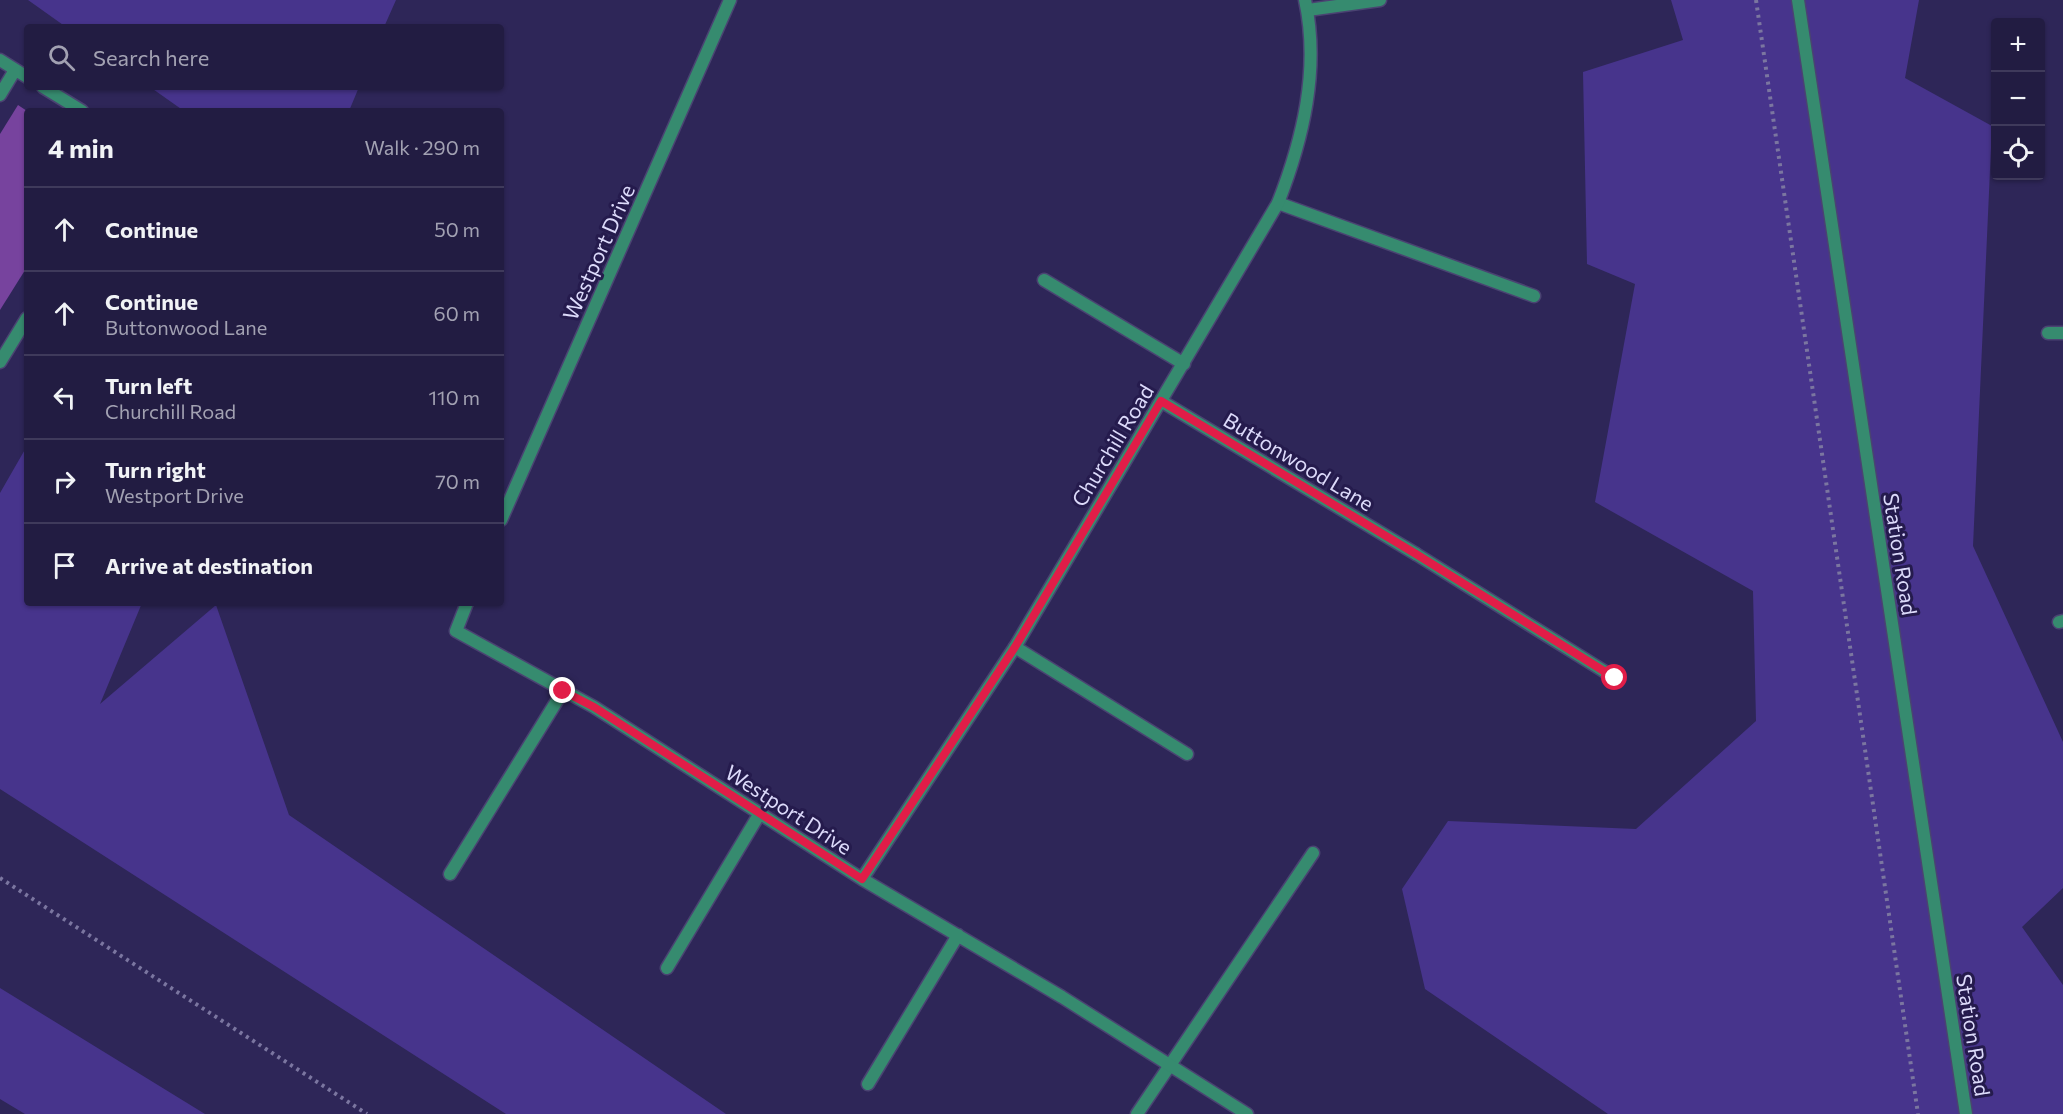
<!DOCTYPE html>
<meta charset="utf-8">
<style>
body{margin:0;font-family:Commissioner,sans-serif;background:#2a2549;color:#f1f3f6}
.controls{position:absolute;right:18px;top:18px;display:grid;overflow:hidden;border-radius:6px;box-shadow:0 2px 4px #0004}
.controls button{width:54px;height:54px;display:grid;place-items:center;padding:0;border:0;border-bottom:2px solid #3f3a5b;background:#221c42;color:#f1f3f6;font:30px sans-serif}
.stop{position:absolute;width:18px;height:18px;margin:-14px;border:4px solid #e11d48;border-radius:50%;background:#fff}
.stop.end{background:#e11d48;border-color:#fff;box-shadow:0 2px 6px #0008}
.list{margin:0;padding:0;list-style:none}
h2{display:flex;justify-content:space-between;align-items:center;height:78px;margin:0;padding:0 24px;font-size:26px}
h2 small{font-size:20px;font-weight:400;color:#a2a1b2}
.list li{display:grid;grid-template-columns:39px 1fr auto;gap:18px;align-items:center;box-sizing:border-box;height:84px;padding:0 24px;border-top:2px solid #3f3a5b}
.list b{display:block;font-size:22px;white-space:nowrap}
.list p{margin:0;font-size:20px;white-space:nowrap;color:#a2a1b2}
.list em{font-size:20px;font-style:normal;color:#a2a1b2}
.icon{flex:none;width:33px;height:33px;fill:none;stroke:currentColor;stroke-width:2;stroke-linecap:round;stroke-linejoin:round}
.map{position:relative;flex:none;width:2063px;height:1114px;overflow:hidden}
.search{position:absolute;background:#221c42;box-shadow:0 2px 4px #0004;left:24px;top:24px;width:480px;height:66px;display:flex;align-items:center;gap:15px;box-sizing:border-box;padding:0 21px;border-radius:6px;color:#a2a1b2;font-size:22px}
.panel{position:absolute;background:#221c42;box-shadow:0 2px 4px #0004;left:24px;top:108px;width:480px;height:498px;border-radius:6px}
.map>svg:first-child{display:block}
.green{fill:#47348c}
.building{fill:#77439e}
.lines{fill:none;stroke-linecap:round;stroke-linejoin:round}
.service-casing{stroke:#4a4372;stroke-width:15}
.minor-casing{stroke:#4a4372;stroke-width:15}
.tertiary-casing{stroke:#4a4372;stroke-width:15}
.path{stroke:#7b76a0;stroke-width:4;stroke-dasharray:3 4.5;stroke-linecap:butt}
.service{stroke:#368b6f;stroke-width:12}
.minor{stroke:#368b6f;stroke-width:12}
.tertiary{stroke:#368b6f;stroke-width:12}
.route{stroke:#e11d48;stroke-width:8}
.labels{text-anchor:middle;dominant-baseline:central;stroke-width:6;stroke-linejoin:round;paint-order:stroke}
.street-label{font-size:21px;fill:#dcdafa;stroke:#251b4d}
</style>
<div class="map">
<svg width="2063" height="1114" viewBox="0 0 2063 1114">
<rect width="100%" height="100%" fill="#2e2658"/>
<path class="green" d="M28,0H396L384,27H66Z
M1671,0H1919L1905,78L1992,126L1973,546L2063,742V888L2022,927L2063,985V1114H1608L1425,989L1402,889L1448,821L1636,829L1756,721L1753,591L1595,502L1635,284L1587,264L1583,72L1683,40Z
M150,87H359L349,111H184Z
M27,446V603H142L100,704L216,605L289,815L726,1114H506L0,789V493Z
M0,988L205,1114H25L0,1099Z"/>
<path class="building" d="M18,105L27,111V267L0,310V134Z"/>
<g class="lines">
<defs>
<path id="service" d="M1308,10L1380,0
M0,60L27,77
M43,87L82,111
M0,95L15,70
M1278,203L1534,296
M1044,280L1184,364
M2048,333H2063
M0,362L27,318
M1416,554L1615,678
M2059,622L2063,621
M1015,647L1187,754
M1137,1114L1313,853"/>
<path id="minor" d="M1161,401L1416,554
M501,520L730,0
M467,603L456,631L594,707L862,879L1062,997L1247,1114
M450,874L563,691
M862,879L1015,647L1278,203C1303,139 1320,69 1305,0
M667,968L760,813
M868,1084L958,935"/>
<path id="tertiary" d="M1798,0L1966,1114"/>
</defs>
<use href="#service" class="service-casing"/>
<use href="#minor" class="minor-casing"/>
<use href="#tertiary" class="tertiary-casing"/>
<path class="path" d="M1756,0L1918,1114
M0,878L367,1114"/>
<use href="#service" class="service"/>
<use href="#minor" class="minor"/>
<use href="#tertiary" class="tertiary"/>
</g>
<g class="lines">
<path class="route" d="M563,691L594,707L862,879L1015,647L1161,401L1416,554L1615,678"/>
</g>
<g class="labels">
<g class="street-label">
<text transform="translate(598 252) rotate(-66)">Westport Drive</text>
<text transform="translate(1112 445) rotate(-59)">Churchill Road</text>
<text transform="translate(1299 461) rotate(31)">Buttonwood Lane</text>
<text transform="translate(1901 554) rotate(81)">Station Road</text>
<text transform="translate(789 809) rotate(33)">Westport Drive</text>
<text transform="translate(1974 1035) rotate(81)">Station Road</text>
</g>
</g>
</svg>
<div class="controls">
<button>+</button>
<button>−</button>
<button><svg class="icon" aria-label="locate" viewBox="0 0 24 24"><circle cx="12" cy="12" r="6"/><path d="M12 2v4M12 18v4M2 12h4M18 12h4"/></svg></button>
</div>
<div class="stop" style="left:1615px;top:678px"></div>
<div class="stop end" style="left:563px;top:691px"></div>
<div class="search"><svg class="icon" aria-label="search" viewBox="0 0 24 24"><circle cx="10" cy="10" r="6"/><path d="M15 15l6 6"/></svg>Search here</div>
<section class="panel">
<h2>4 min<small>Walk · 290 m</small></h2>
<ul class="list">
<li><svg class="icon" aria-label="ahead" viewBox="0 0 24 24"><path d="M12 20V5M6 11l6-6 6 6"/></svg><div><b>Continue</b></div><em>50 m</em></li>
<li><svg class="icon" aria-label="ahead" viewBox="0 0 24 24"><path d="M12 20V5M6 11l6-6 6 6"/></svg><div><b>Continue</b><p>Buttonwood Lane</p></div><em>60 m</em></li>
<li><svg class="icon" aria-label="left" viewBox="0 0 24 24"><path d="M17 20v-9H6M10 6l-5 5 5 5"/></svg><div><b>Turn left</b><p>Churchill Road</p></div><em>110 m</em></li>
<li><svg class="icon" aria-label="right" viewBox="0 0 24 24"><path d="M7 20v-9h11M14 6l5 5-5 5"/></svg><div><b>Turn right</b><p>Westport Drive</p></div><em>70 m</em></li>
<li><svg class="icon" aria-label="arrive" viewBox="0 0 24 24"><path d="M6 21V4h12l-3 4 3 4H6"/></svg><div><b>Arrive at destination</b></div></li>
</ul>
</section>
</div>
